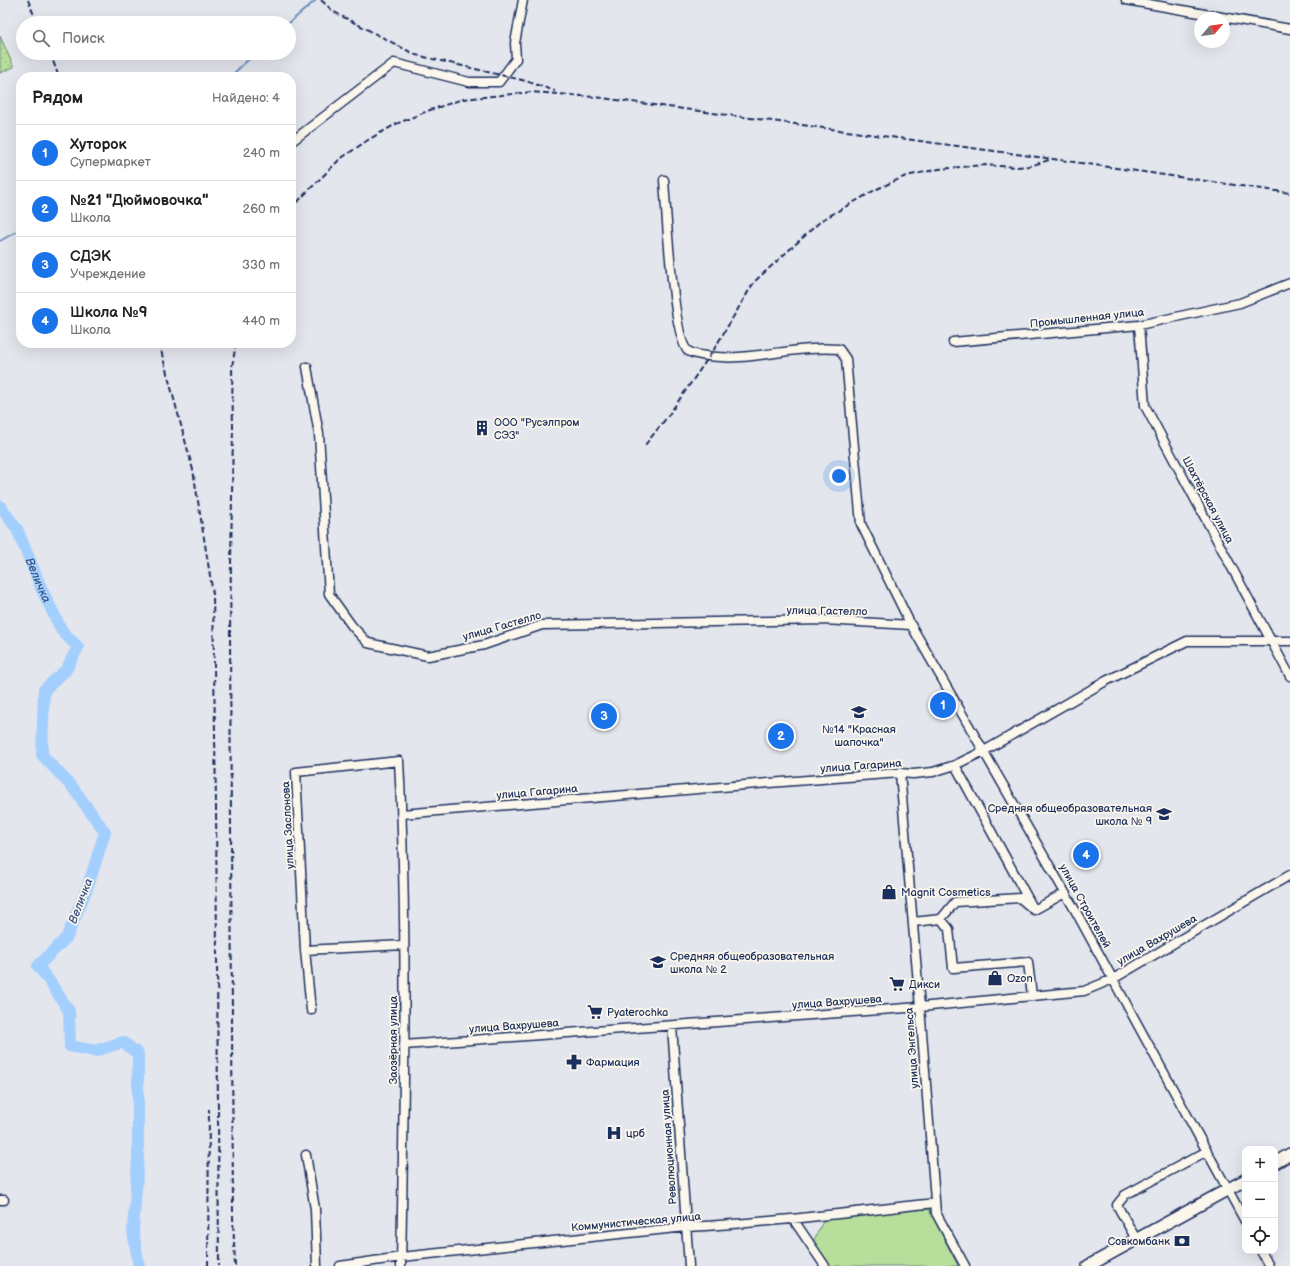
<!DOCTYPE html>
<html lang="ru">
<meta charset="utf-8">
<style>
body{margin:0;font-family:"Balsamiq Sans",sans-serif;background:#f2f2f2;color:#222}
.controls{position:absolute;right:12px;bottom:12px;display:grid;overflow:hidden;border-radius:8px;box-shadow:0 4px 16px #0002}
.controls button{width:36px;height:36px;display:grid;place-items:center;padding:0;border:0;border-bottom:1px solid #e0e0e0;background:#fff;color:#222;font:20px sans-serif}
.compass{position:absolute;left:1194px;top:12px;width:36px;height:36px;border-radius:50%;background:#fff;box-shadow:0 4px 16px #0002;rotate:61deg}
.you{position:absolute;left:839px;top:476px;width:14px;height:14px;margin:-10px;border:3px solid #fff;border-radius:50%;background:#1a73e8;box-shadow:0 0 0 6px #1a73e833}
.badge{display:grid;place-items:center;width:26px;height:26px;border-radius:50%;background:#1a73e8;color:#fff;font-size:13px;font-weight:700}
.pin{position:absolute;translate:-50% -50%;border:2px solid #fff;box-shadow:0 1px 4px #0006}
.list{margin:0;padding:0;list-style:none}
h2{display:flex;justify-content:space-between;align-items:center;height:52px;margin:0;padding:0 16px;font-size:17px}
h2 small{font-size:13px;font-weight:400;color:#767676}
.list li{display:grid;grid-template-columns:26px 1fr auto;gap:12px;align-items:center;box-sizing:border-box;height:56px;padding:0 16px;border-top:1px solid #e0e0e0}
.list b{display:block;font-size:15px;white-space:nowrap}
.list p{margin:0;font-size:13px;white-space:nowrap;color:#767676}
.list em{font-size:13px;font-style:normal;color:#767676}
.icon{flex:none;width:22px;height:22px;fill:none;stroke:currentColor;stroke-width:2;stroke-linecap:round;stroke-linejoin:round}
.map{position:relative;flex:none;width:1290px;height:1266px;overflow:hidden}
.search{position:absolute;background:#fff;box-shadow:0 4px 16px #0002;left:16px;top:16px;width:280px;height:44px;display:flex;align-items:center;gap:10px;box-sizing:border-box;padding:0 14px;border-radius:22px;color:#767676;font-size:15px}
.panel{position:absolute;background:#fff;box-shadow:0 4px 16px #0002;left:16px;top:72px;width:280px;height:276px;border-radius:16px}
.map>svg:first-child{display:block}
.park{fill:#b7df9b;stroke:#69877c}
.garden{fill:url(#garden-dots);stroke:#69877c}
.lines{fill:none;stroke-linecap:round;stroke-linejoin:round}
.stream{stroke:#6c8fbd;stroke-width:2}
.river{stroke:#a2cffd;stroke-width:12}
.minor-casing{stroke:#1b2f5e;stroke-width:11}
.secondary-casing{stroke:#1b2f5e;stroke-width:14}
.minor{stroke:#fbf7ec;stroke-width:8}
.secondary{stroke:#fbf7ec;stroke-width:11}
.rail{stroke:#1b2f5e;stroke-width:2;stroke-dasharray:6 3;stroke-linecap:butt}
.labels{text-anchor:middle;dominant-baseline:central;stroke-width:3.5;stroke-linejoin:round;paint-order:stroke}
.street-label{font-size:11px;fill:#1b2f5e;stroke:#fbf7ec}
.poi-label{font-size:11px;fill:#1b2f5e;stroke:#fbf7ec;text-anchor:start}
.water-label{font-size:12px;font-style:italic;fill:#3d5786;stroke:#fbf7ec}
</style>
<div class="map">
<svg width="1290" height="1266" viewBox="0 0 1290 1266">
<defs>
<pattern id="garden-dots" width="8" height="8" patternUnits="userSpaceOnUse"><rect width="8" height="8" fill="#b7df9b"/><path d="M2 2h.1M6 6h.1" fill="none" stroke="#9dc088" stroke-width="1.8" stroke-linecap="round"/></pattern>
</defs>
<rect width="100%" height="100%" fill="#e4e6ed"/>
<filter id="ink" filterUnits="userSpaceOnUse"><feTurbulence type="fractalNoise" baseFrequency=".025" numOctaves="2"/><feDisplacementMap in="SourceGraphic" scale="8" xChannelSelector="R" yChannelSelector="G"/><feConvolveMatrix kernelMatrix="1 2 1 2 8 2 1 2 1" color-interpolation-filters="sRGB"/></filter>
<g filter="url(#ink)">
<path class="park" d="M929,1209L958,1266H829L813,1242L825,1217Z"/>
<path class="garden" d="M0,36L14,67L0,73Z"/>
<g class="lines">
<path class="stream" d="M289,23L316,0
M230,77L255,53
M0,241L21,229"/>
<path class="river" id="s1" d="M0,506L17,529L42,590L62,631L78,647L66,670L44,690L42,755L73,788L105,832L88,886L67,937L38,966L50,982L69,1011L70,1046L95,1051L123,1042L138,1054V1159L133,1231L139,1266"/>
<defs>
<path id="minor" d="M1126,0L1290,29
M291,142L394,63L469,82H499L516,59L515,43L523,0
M664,180C666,206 673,340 688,351C697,357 728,358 739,357C773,355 806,346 839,349L846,359L861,524L911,625L1075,910L1245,1221
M1139,325L1145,406L1290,676
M953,342L1139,325L1240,303L1290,283
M307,367L319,434L329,594L352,626L368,643L428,656L484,645L542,625L824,620L911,625
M955,765L1032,906
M900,773L920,1007L936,1213L965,1266
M402,814L769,783L900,773L913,774L933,772L955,765L984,751L1106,681L1187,641H1290
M941,919L949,929L953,968L1028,962L1032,996
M913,922L941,919L955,902L1020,898L1034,910L1065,893
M305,950L404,945
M311,1010L305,950L296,772L399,761C408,929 404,1098 401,1266
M672,1026L689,1266
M404,1045L920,1007L1032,996L1084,991L1113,979L1290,875
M306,1155L315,1209L317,1266
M0,1200H4
M793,1219L825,1266
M1136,1239L1117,1205L1125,1195L1207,1151
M1261,1251L1269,1266
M340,1266L401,1257L686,1227C769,1223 852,1212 935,1203"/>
<path id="secondary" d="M1275,1163L1290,1154
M1088,1266L1245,1180"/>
</defs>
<use href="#minor" class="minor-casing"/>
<use href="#secondary" class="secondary-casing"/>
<use href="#minor" class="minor"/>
<use href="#secondary" class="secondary"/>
<path class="rail" d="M28,0L37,23
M321,0L334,12L416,55L526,81L555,91
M50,53L59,77
M291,209L304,195L340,159L368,140L396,124L430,110L463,99L532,92L595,97L1053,159L1290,193
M159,343L193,470L213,594L216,804L219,1266
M645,445L668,416L713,351L754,282L822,220L877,189L906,176L939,169L983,165L1017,167L1030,166L1049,160
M208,1266L209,1109
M235,1266L233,1217L230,632L233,427L232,367L236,343"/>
</g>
</g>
<defs>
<symbol id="building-bare" viewBox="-9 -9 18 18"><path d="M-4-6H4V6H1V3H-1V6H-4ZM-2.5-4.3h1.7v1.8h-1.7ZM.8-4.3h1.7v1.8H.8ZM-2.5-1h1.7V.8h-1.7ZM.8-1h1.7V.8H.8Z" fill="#1b2f5e" stroke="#fbf7ec" stroke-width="2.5" paint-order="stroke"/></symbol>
<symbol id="school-bare" viewBox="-9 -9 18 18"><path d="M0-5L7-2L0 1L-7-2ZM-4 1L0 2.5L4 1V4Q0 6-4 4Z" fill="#1b2f5e" stroke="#fbf7ec" stroke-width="2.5" paint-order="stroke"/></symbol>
<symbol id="shop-bare" viewBox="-9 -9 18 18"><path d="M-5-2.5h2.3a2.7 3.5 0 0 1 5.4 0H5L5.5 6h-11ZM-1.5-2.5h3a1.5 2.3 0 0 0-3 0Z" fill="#1b2f5e" stroke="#fbf7ec" stroke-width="2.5" paint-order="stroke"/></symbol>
<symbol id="supermarket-bare" viewBox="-9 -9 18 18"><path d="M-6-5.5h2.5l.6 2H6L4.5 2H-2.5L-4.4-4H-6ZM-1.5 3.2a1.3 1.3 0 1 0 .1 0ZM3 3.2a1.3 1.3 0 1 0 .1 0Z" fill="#1b2f5e" stroke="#fbf7ec" stroke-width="2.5" paint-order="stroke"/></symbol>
<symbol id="pharmacy-bare" viewBox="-9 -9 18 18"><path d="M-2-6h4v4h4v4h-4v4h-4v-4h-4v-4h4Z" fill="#1b2f5e" stroke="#fbf7ec" stroke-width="2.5" paint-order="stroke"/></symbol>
<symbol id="hospital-bare" viewBox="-9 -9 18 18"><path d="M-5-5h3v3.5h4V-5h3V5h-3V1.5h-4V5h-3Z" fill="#1b2f5e" stroke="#fbf7ec" stroke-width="2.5" paint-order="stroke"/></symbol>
<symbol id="bank-bare" viewBox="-9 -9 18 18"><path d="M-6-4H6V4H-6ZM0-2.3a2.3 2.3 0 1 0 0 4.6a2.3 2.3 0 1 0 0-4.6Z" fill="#1b2f5e" stroke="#fbf7ec" stroke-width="2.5" paint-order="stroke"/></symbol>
</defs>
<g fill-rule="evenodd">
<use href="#building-bare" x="471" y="417" width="22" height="22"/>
<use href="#school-bare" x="848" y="701" width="22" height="22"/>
<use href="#school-bare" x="1153" y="803" width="22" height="22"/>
<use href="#shop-bare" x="878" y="881" width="22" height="22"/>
<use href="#school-bare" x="647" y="951" width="22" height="22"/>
<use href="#shop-bare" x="984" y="967" width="22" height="22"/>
<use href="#supermarket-bare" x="886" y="973" width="22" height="22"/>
<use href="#supermarket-bare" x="584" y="1001" width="22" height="22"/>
<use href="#pharmacy-bare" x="563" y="1051" width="22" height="22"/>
<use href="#hospital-bare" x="603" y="1122" width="22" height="22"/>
<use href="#bank-bare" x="1171" y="1230" width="22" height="22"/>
</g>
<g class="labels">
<g class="street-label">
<text transform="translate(1087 318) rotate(-6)">Промышленная улица</text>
<text transform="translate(1208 500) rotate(62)">Шахтёрская улица</text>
<text transform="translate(827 611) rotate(1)">улица Гастелло</text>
<text transform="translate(502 626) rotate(-16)">улица Гастелло</text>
<text transform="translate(861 766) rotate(-4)">улица Гагарина</text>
<text transform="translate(537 792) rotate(-5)">улица Гагарина</text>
<text transform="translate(288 825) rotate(-93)">улица Заслонова</text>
<text transform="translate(1085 906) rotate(61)">улица Строителей</text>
<text transform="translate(1157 940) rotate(-30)">улица Вахрушева</text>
<text transform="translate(837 1002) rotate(-4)">улица Вахрушева</text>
<text transform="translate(514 1026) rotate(-4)">улица Вахрушева</text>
<text transform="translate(393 1040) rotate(-90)">Заозёрная улица</text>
<text transform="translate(912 1048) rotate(-94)">улица Энгельса</text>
<text transform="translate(669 1147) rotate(-94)">Революционная улица</text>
<text transform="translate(636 1222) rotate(-5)">Коммунистическая улица</text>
</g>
<g class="poi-label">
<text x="494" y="422">ООО "Русэлпром<tspan x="494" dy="13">СЭЗ"</tspan></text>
<text x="859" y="729" text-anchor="middle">№14 "Красная<tspan x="859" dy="13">шапочка"</tspan></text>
<text x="1152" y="808" text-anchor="end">Средняя общеобразовательная<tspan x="1152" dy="13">школа № 9</tspan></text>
<text x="901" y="892">Magnit Cosmetics</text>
<text x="670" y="956">Средняя общеобразовательная<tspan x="670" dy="13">школа № 2</tspan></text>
<text x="1007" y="978">Ozon</text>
<text x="909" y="984">Дикси</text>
<text x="607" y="1012">Pyaterochka</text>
<text x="586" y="1062">Фармация</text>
<text x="626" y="1133">црб</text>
<text x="1170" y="1241" text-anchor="end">Совкомбанк</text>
</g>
<g class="water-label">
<text stroke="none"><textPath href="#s1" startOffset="84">Величка</textPath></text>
<text transform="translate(81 901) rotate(-69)">Величка</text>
</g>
</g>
</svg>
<div class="controls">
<button>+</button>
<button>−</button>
<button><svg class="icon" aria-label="locate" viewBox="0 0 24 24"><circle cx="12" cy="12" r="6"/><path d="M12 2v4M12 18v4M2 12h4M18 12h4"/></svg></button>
</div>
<svg class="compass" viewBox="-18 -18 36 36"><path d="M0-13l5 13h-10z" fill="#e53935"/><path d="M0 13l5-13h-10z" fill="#767676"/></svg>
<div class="you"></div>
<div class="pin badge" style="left:943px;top:705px">1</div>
<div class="pin badge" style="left:781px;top:736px">2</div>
<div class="pin badge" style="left:604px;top:716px">3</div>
<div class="pin badge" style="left:1086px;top:855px">4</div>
<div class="search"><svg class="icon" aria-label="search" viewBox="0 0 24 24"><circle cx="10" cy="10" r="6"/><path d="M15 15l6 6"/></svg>Поиск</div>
<section class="panel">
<h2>Рядом<small>Найдено: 4</small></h2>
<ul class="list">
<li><span class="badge">1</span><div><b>Хуторок</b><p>Супермаркет</p></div><em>240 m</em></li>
<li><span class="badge">2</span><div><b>№21 &quot;Дюймовочка&quot;</b><p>Школа</p></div><em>260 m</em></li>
<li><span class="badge">3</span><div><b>СДЭК</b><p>Учреждение</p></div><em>330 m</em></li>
<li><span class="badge">4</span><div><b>Школа №9</b><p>Школа</p></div><em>440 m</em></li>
</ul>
</section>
</div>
